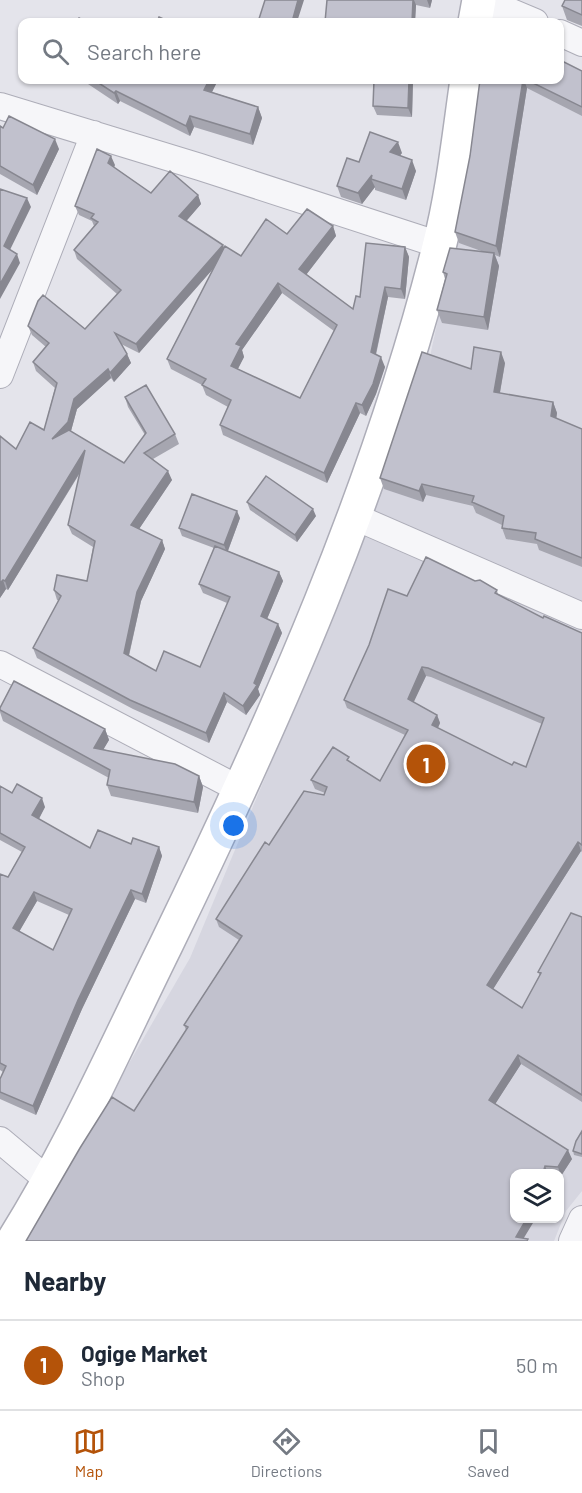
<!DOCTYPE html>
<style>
body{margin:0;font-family:Barlow,sans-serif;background:#f2f2f3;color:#1f2937}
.controls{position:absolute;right:18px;bottom:18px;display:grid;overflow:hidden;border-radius:12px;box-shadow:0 2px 4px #0004}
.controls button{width:54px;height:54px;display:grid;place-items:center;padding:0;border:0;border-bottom:2px solid #e0e1e3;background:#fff;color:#1f2937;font:30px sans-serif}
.you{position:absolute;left:234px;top:826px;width:21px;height:21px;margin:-15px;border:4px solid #fff;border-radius:50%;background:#1a73e8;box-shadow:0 0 0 9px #1a73e833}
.badge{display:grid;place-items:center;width:39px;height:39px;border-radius:50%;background:#b45309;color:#fff;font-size:20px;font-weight:700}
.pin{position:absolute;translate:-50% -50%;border:3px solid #fff;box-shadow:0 2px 6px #0006}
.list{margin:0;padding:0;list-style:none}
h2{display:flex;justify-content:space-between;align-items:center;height:78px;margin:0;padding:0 24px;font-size:26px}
h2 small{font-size:20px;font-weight:400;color:#747a83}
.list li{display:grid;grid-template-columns:39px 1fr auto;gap:18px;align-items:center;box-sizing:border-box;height:90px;padding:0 24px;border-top:2px solid #e0e1e3}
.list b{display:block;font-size:22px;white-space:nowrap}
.list p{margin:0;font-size:20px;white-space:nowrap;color:#747a83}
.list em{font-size:20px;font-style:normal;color:#747a83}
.icon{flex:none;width:33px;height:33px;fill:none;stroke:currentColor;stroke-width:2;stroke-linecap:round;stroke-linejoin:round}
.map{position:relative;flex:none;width:582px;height:1241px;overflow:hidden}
.search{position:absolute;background:#fff;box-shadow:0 2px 4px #0004;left:18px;right:18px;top:18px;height:66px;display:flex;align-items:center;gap:15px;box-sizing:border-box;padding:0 21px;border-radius:12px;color:#747a83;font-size:22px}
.sheet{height:168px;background:#fff}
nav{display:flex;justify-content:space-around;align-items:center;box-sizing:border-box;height:84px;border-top:2px solid #e0e1e3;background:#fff;font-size:16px;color:#747a83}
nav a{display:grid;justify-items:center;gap:3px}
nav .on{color:#b45309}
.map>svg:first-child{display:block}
.built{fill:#d6d6e0;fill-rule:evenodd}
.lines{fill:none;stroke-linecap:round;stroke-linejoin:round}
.street-casing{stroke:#adadb8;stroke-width:28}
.secondary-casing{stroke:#adadb8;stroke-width:36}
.street{stroke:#f6f6f9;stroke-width:26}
.secondary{stroke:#fff;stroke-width:33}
.wall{fill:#a6a6b0;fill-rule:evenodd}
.shaded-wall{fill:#878790}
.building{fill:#c1c1cd;stroke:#878790;stroke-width:1.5;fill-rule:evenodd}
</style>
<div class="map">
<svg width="582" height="1241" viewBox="0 0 582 1241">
<rect width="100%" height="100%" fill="#e4e4eb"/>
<path class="built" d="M582,76V1191L566,1211L554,1241H26L190,958L351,571L429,361L490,80H560ZM514,1174H560V1218H514Z"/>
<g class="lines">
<defs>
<path id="street" d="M483,0L535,22
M560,33L582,43
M0,106L200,167L440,245
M0,375L94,134
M353,516L582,616
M0,664L239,789
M0,1140L50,1182
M572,1241L582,1219"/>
<path id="secondary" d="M475,22L479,0
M13,1241C72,1147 117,1044 166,945C275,721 378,489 439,247C453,193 459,135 467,80"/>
</defs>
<use href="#street" class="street-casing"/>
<use href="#secondary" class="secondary-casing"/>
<use href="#street" class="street"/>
<use href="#secondary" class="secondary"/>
</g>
<path class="wall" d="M327,0H432L430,8L416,5L415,22H325Z
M582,0V26L567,20L562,6Z
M582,71V116L527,88L500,257L495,255L499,266L488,330L442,323L437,310L445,279L443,272L484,252L459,243L455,232L470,156L480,80H560Z
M82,80H218L212,92L258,107L262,118L253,145L194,127L190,136L120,101L118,104Z
M413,80L412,117L377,115L373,106Z
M0,126L59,149L37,195L0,174Z
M402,153L400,155L416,171L406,200L375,190V187L362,204L341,197L337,186L359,162Z
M115,165L114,167L151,193L198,195L201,204L186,221L223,245L224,248L241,256L287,234L333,226L336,236L306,275L353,309L360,297L405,247L409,257L405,299L388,297L376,355L385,367L376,394L366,416L360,413L327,483L223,435L220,425L228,407L206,395L202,385L171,369L167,359L213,269L139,353L121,344L127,354L131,363L114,382L111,378L77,409L71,431L124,463L145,435L128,407L125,397L175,434L179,444L153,459L172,480L139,529L162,540L165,549L141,601L129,656L156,671L200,667L227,603L203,593L199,584L214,548L182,536L179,528L240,518L228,551L279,572L283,581L267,619L278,624L282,633L258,689L260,695L246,715L227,702L209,743L133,709L37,658L33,648L59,601L57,600L54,590L87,581L93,547L72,534L68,525L80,473L8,590L6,589L0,598L16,449L44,430L55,388L36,371L33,362L46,347L32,335L28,326L85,329L117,294L77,259L74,250L94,226L92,221L79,215L75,206ZM282,293L334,331L300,398L238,369L244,357L242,350Z
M505,363L500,393L553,402L557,413L556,419L582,429V567L539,550L537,544L506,539L502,528V525L476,513L473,506L426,495L423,502L384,489L380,478L471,369Z
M247,502L316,516L297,542L250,510Z
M475,581L497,590L498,595L543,618L582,633V852L581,851L493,989L522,1008L540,976L538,972L582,917V1102L521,1064L495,1104L572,1159L561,1176H560V1173H514L524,1238L528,1239V1241H26L134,1111L186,1030L184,1025L239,940L219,927L216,919L269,845L324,795L325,793L315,789L311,780L351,762L380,781L405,735L347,708L344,700L407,596ZM426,676L431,677L542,724L526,767L512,765L438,728L440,723L437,715L413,702Z
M0,708L105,729L109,740L103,749L199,776L203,787L198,813L111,796L107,785L109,778L3,721L0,712Z
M0,786L12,793L45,807L39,819L90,848L131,844L159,847L162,856L146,903L135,899L82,1009L36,1115L0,1099V1079L3,1072L0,1070V874L8,877L22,852L0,840ZM37,901L69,915L53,950L19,932Z
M582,1131V1157L574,1155L573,1151Z"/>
<path class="shaded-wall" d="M298,0H304L297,22H292Z
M413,0H414L416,5L415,22H412Z
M427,0H432L430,8Z
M209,80H218L208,100L204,90Z
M409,80H413L412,117L408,108Z
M523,80H524L527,88L500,257L496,246Z
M116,91L120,101L118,104L114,93Z
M258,107L262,118L253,145L250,134Z
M190,116L194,127L190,136L186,126Z
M55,139L59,149L37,195L33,185Z
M398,142L402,153L394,163L390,152Z
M111,156L115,165L112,172L108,163Z
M412,160L416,171L406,200L402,189Z
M372,175L371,179L375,187L362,204L358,193Z
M198,195L201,204L182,226L179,216Z
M27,198L31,207L7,256L4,246Z
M333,226L336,236L302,280L299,269Z
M223,245L226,254L139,353L136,344Z
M405,247L409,257L405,299L401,289Z
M494,253L499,266L488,330L484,317Z
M17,254L20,263L0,299V284Z
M278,283L282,293L242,350L244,357L234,376L231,366L236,344Z
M385,287L388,297L374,362L371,352Z
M501,352L505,363L498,403L494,392Z
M127,354L131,363L114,382L110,373Z
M381,357L385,367L376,394L366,416L362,405Z
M108,369L111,378L77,409L71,431L52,439L74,399Z
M553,402L557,413L555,427L551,416Z
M356,403L360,413L327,483L324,473Z
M85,450L88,459L8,590L5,581Z
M168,471L172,480L135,535L131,525Z
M422,484L426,495L423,502L419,491Z
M313,509L316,516L297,542L295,535Z
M237,511L240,518L227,553L224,545Z
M162,540L165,549L141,601L127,663L124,653L137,592Z
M279,572L283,581L264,626L261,616Z
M3,580L6,589L0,598V583Z
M278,624L282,633L258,689L260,695L246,715L243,706L254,683Z
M422,667L426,676L411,708L408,699Z
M224,693L227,702L209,743L206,733Z
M437,715L440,723L435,734L432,725Z
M105,729L109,740L98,759L94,748Z
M199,776L203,787L198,813L194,802Z
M42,798L45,807L36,824L32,815Z
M578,842L581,851L490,994L487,985Z
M159,847L162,856L146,903L142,894Z
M131,890L135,899L82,1009L36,1115L33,1106L78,1000Z
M34,892L37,901L16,937L13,928Z
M518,1055L521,1064L492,1109L489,1100Z
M568,1150L572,1159L561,1176L558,1167Z
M545,1166L548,1173H543Z
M527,1218H536L522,1241L516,1237Z"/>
<path class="building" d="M265,0H298L292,22H258Z
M327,0H413L412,22H325Z
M565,0H582V15L562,6Z
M159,17L170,22H157Z
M79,18L86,22H76Z
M560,60L582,71V107L527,80H560Z
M94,80H209L204,90L258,107L250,134L190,116L186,126L116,91L114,93Z
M374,80H409L408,108L373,106Z
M480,80H523L496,246L455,232L470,156Z
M9,116L55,139L33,185L0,166V126L3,128Z
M370,132L398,142L390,152L412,160L402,189L371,179L372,175L358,193L337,186L347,158L359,162Z
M97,149L111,156L108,163L151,193L170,171L198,195L179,216L223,245L136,344L115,333L127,354L110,373L108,369L74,399L68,422L52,439L69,430L124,463L146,433L125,397L146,385L175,434L144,453L168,471L131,525L162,540L137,592L124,653L156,671L164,651L200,667L230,597L199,584L215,546L279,572L261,616L278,624L254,683L257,685L243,706L224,693L206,733L130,700L33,648L61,596L54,590L57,575L87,581L95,541L68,525L85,450L5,581L3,580L0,583V436L16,449L30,422L44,430L57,383L33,362L49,343L28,326L38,301L43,295L85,329L121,290L74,250L98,222L91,218L94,214L75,206Z
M0,189L27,198L4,246L17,254L0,284Z
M307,209L333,226L299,269L353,309L356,296L360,297L366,243L405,247L401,289L385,287L371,352L381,357L373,384L362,405L356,403L324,473L220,425L231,400L202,385L206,379L167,359L225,246L241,256L266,219L287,234ZM278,283L337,325L300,398L231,366L241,346L236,344Z
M450,248L494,253L484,317L437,310L447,274L443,272Z
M474,347L501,352L494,392L553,402L551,416L582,429V558L535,539L536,533L502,528L504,516L472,502L474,496L422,484L419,491L380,478L422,352L471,369Z
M266,476L313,509L295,535L247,502Z
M192,494L237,511L224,545L179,528Z
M426,557L475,581L480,580L497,590L495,593L543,618L544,616L582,633V845L578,842L487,985L522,1008L541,973L538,972L571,913L582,917V1095L518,1055L489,1100L568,1150L558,1167L545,1166L543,1173H514V1218H527L516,1237L528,1239L527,1241H26L80,1148L112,1097L134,1111L188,1027L184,1025L242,936L216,919L265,842L269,845L304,791L324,795L327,787L311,780L333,747L349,757L347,760L380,781L408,730L344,700L369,645L388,589L407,596ZM422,667L428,668L544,718L526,767L514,762L512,765L432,725L437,715L408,699Z
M14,681L105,729L94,748L175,764L199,776L194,802L107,785L110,770L0,710V708Z
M17,784L42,798L32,815L90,848L98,830L131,844L133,838L159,847L142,894L131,890L78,1000L33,1106L0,1092V1079L6,1066L0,1063V874L8,877L25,847L0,833V786L12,793ZM34,892L72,909L53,950L13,928Z
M582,1131V1154L573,1151L576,1141Z"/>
</svg>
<div class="controls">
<button><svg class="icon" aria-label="layers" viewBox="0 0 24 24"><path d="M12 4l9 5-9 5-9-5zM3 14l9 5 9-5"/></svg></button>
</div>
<div class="you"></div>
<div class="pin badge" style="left:426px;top:764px">1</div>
<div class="search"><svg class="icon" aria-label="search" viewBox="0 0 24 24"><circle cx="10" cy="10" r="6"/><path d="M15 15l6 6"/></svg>Search here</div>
</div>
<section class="sheet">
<h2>Nearby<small></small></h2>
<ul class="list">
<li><span class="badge">1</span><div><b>Ogige Market</b><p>Shop</p></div><em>50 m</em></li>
</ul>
</section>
<nav>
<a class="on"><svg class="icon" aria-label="map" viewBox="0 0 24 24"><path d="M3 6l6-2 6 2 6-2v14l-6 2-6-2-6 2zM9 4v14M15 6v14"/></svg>Map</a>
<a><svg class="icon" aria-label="directions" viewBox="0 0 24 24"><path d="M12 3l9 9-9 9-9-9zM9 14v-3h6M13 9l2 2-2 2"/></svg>Directions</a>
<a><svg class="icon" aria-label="saved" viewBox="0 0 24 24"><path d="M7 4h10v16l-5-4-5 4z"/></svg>Saved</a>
</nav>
